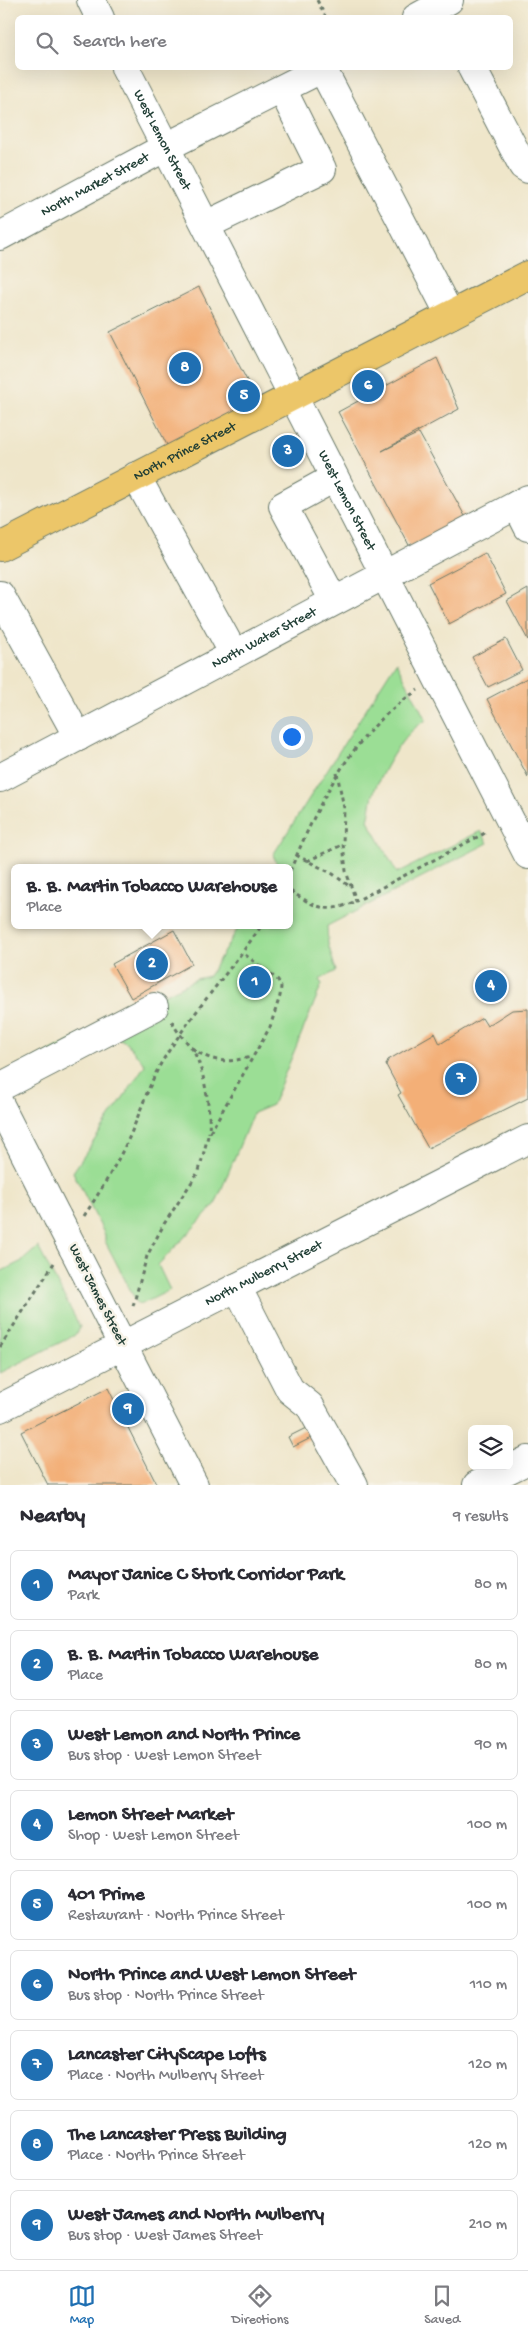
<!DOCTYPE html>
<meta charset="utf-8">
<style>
body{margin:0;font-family:"Gochi Hand",sans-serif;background:#f7f7f7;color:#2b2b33}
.controls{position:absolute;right:15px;bottom:15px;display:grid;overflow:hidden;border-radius:8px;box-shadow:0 5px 20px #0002}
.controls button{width:45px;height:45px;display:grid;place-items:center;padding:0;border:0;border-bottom:1px solid #e1e1e2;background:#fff;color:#2b2b33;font:25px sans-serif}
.you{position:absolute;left:291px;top:736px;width:18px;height:18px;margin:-12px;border:4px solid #fff;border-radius:50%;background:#1a73e8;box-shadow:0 0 0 8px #1a73e833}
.badge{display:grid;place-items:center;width:32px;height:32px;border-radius:50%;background:#1f6fb2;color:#fff;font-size:16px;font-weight:700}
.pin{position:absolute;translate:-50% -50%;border:2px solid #fff;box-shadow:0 1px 5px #0006}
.popup{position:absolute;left:11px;top:864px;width:282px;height:65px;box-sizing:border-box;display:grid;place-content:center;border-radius:8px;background:#fff;filter:drop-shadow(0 1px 4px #0005);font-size:16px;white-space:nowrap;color:#7c7c81}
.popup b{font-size:19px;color:#2b2b33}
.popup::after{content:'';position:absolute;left:50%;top:100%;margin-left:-10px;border:10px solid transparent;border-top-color:#fff}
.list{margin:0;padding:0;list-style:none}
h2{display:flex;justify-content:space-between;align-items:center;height:65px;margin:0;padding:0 20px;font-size:21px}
h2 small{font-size:16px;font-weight:400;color:#7c7c81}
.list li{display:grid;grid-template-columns:32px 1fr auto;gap:15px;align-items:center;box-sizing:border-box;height:70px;margin:0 10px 10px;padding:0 10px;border:1px solid #e1e1e2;border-radius:8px}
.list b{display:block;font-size:19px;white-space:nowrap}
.list p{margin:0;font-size:16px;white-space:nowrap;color:#7c7c81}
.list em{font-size:16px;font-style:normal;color:#7c7c81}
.icon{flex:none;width:28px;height:28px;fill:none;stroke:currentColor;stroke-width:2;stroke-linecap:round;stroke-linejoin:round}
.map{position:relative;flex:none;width:528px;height:1485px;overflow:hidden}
.search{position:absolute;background:#fff;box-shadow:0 5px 20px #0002;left:15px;right:15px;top:15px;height:55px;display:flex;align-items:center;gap:12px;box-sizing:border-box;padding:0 18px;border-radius:8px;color:#7c7c81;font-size:19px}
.sheet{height:785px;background:#fff}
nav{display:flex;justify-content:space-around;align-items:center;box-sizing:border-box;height:70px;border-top:1px solid #e1e1e2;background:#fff;font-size:14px;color:#7c7c81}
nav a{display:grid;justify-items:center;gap:2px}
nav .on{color:#1f6fb2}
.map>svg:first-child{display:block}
.green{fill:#9bde95;stroke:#5d8e64}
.building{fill:#f3af77}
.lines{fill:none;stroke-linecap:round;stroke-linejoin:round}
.minor-casing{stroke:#687868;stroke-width:30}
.highway-casing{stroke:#687868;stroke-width:30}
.path{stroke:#687868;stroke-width:3;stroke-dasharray:4 4;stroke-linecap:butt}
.minor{stroke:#fff;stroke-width:28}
.highway{stroke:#ecc669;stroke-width:28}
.minor-bridge-casing{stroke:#687868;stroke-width:30;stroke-linecap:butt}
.minor-bridge{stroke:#fff;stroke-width:28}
.labels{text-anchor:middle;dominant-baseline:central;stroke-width:5;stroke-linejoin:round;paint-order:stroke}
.street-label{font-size:14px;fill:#1f3d34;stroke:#f7f3e8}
</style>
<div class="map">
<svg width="528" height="1485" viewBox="0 0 528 1485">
<rect width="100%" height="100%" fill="#f7f3e8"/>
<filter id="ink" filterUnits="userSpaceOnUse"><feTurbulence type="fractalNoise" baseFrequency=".02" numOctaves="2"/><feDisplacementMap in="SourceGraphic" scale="10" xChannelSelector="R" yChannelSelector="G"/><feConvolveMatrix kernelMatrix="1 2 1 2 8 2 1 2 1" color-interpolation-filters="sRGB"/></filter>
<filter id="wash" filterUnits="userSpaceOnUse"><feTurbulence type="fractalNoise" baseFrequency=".0096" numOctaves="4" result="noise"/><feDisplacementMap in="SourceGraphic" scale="20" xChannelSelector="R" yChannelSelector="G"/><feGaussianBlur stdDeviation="1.12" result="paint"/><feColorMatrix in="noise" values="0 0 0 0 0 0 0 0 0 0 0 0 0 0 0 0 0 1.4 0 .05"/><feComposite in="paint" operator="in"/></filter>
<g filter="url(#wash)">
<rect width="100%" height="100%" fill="#efe6ca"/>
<path class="green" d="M396,662L426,720C402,734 386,765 375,789C371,798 371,810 368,820L397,873L481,831L488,843L327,926L328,944L336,971L319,980L322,984L272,1105L253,1113L215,1205L158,1265L170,1290L142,1304L137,1303L105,1241V1235L73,1172L145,1065L126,1042L113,1036L18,1067L196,979L209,976L240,925H290V868H274L277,864L273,855Z
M38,1247L80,1327L77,1334L0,1373V1272L22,1261Z"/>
<g id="blocks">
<path class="building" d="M199,287L259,404L171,453L110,332Z
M437,358L459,409L382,451L419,433L466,518L410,547L338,412Z
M485,553L506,594L449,624L428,583Z
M528,589V640L507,601Z
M506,639L522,670L488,687L472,657Z
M527,678L528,681V777L487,699Z
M174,930L192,964L131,998L112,964Z
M528,1009V1098L428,1148L398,1095L401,1093L386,1065L388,1060L435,1033L440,1044L482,1018L487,1026L512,1010Z
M108,1388L157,1485H48L21,1432Z
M308,1427L313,1437L293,1447L288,1437Z"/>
</g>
</g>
<g filter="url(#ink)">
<use href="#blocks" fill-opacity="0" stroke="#687868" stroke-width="1"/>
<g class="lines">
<defs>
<g id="minor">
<path d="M91,0L100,18"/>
<path d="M416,18L449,0"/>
<path id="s1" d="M125,68L528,855"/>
<path d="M322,68L450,315"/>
<path d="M472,68L523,166L528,169"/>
<path d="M206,225L322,169L282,89"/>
<path id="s2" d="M0,236L166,147L323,68"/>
<path d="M136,476L234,654"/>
<path d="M517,505L528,527"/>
<path d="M0,595L78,737"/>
<path d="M334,601L283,506L334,478"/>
<path id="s3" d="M0,778L528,499"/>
<path d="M0,1087L154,1007"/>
<path d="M0,1105L57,1217"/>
<path d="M73,1248L194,1485"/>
<path d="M237,1287L290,1390L310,1406L354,1485"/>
<path id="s4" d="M0,1408L528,1139"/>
<path d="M477,1485L528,1460"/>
</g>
<g id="highway">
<path id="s5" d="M0,547L528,275"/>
</g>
</defs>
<use href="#minor" class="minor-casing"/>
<use href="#highway" class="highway-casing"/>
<path class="path" d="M317,0L326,18
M337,773L344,808L343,844L346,871L356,901L487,832
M296,855L333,874L349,886
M307,861L342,845
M290,871C319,802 352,732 418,690
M290,891C316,907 326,915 356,901
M172,1021C178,1034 182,1036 190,1046C204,1064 211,1110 209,1133
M192,1048C212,1063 227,1063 251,1057
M84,1216C100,1192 115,1167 128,1140C140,1114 148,1085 163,1060C192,1013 230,971 262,925
M133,1306L147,1256L164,1224L199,1171L208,1136L270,1027L280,996L281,987L278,980L243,953
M0,1347L54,1263"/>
<use href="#minor" class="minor"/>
<use href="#highway" class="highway"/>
<defs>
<path id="minor-bridge" d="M57,1217L73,1248"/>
</defs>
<use href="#minor-bridge" class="minor-bridge-casing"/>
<use href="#minor-bridge" class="minor-bridge"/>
</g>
</g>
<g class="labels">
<g class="street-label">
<text stroke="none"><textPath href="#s1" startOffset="81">West Lemon Street</textPath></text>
<text stroke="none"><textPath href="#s2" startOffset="108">North Market Street</textPath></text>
<text stroke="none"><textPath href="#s5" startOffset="208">North Prince Street</textPath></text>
<text stroke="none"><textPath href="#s1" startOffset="486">West Lemon Street</textPath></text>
<text stroke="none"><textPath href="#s3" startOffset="299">North Water Street</textPath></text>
<text stroke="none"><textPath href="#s4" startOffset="296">North Mulberry Street</textPath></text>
<text transform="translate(97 1295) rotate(63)">West James Street</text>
</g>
</g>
</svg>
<div class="controls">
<button><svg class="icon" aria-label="layers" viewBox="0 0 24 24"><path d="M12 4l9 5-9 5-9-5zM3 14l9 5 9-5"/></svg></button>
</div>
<div class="you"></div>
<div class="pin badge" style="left:255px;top:982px">1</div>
<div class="pin badge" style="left:152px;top:964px">2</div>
<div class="popup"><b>B. B. Martin Tobacco Warehouse</b>Place</div>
<div class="pin badge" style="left:288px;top:451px">3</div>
<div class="pin badge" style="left:491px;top:986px">4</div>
<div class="pin badge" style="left:244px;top:396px">5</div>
<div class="pin badge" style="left:368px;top:386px">6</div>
<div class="pin badge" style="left:461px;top:1079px">7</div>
<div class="pin badge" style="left:185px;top:368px">8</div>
<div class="pin badge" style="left:128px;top:1409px">9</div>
<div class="search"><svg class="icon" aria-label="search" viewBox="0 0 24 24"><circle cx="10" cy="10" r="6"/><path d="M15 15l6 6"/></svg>Search here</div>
</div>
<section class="sheet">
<h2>Nearby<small>9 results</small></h2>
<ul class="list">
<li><span class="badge">1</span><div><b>Mayor Janice C Stork Corridor Park</b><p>Park</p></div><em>80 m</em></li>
<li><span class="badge">2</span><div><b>B. B. Martin Tobacco Warehouse</b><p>Place</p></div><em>80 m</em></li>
<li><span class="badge">3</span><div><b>West Lemon and North Prince</b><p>Bus stop · West Lemon Street</p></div><em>90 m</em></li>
<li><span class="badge">4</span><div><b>Lemon Street Market</b><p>Shop · West Lemon Street</p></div><em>100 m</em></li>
<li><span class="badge">5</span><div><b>401 Prime</b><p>Restaurant · North Prince Street</p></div><em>100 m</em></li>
<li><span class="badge">6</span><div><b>North Prince and West Lemon Street</b><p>Bus stop · North Prince Street</p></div><em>110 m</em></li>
<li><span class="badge">7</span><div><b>Lancaster CityScape Lofts</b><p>Place · North Mulberry Street</p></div><em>120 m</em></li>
<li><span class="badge">8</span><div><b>The Lancaster Press Building</b><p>Place · North Prince Street</p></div><em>120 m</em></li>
<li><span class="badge">9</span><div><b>West James and North Mulberry</b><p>Bus stop · West James Street</p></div><em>210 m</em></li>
</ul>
</section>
<nav>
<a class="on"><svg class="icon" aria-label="map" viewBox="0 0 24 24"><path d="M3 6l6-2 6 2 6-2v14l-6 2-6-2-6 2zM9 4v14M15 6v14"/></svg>Map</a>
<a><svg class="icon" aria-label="directions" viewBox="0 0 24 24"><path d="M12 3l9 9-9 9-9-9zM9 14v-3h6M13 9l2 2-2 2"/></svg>Directions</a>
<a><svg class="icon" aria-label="saved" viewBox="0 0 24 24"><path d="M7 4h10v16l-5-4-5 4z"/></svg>Saved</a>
</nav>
